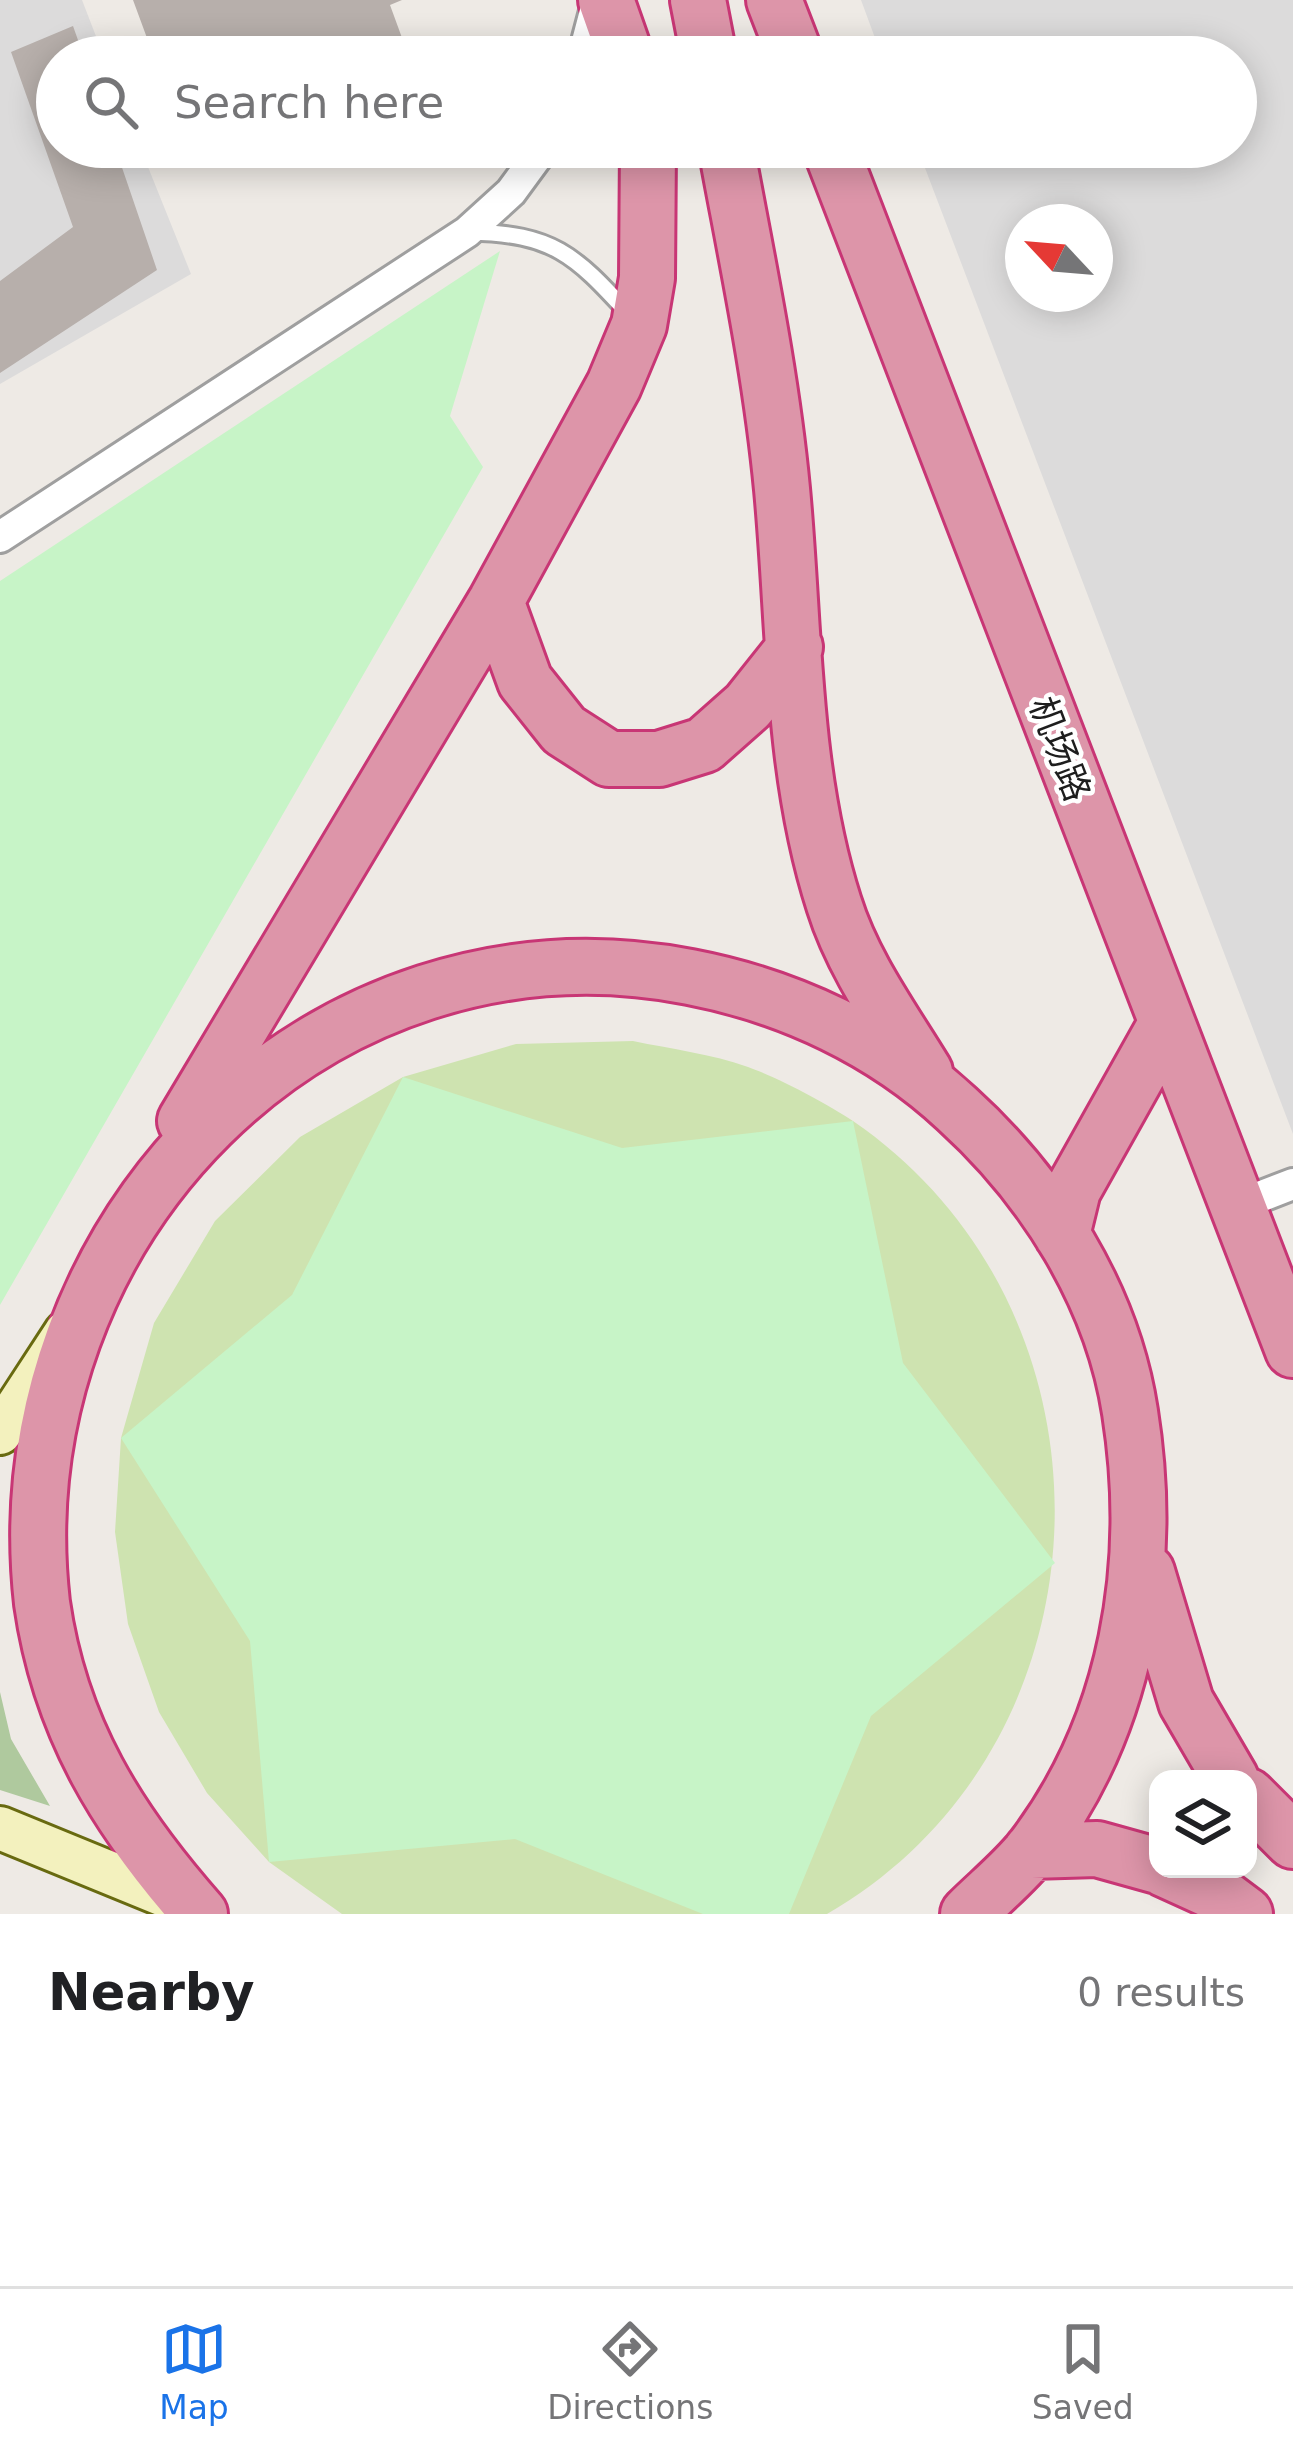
<!DOCTYPE html>
<meta charset="utf-8">
<style>
body{margin:0;font-family:"DejaVu Sans","Noto Sans SC",sans-serif;background:#f2f2f2;color:#202124}
.controls{position:absolute;right:36px;bottom:36px;display:grid;overflow:hidden;border-radius:24px;box-shadow:0 6px 30px #0003}
.controls button{width:108px;height:108px;display:grid;place-items:center;padding:0;border:0;border-bottom:3px solid #e0e0e0;background:#fff;color:#202124;font:60px sans-serif}
.compass{position:absolute;left:1005px;top:204px;width:108px;height:108px;border-radius:50%;background:#fff;box-shadow:0 6px 30px #0003;rotate:296deg}
.list{margin:0;padding:0;list-style:none}
h2{display:flex;justify-content:space-between;align-items:center;height:156px;margin:0;padding:0 48px;font-size:51px}
h2 small{font-size:39px;font-weight:400;color:#757577}
.icon{flex:none;width:66px;height:66px;fill:none;stroke:currentColor;stroke-width:2;stroke-linecap:round;stroke-linejoin:round}
.map{position:relative;flex:none;width:1293px;height:1914px;overflow:hidden}
.search{position:absolute;background:#fff;box-shadow:0 6px 30px #0003;left:36px;right:36px;top:36px;height:132px;display:flex;align-items:center;gap:30px;box-sizing:border-box;padding:0 42px;border-radius:66px;color:#757577;font-size:45px}
.sheet{height:372px;background:#fff}
nav{display:flex;justify-content:space-around;align-items:center;box-sizing:border-box;height:168px;border-top:3px solid #e0e0e0;background:#fff;font-size:33px;color:#757577}
nav a{display:grid;justify-items:center;gap:6px}
nav .on{color:#1a73e8}
.map>svg:first-child{display:block}
.residential{fill:#dcdbdb;fill-rule:evenodd}
.grass{fill:#cee3b0}
.forest{fill:#afc99e}
.park{fill:#c7f4c7}
.building{fill:#b7afab}
.lines{fill:none;stroke-linecap:round;stroke-linejoin:round}
.lane-casing{stroke:#9f9f9f;stroke-width:21}
.street-casing{stroke:#9f9f9f;stroke-width:36}
.secondary-casing{stroke:#686a10;stroke-width:48}
.highway-casing{stroke:#c83675;stroke-width:60}
.lane{stroke:#fff;stroke-width:15}
.street{stroke:#fff;stroke-width:30}
.secondary{stroke:#f3f1be;stroke-width:42}
.highway{stroke:#dd95a9;stroke-width:54}
.labels{text-anchor:middle;dominant-baseline:central;stroke-width:9;stroke-linejoin:round;paint-order:stroke}
.street-label{font-size:36px;fill:#1e1e1e;stroke:#fff}
</style>
<div class="map">
<svg width="1293" height="1914" viewBox="0 0 1293 1914">
<rect width="100%" height="100%" fill="#eeeae5"/>
<path class="residential" d="M0,0H82L104,57H57V147H140L191,274L0,384Z
M861,0H1293V1134L917,147H1236V57H882ZM1023,222H1095V294H1023Z"/>
<path class="grass" d="M633,1041C671,1049 712,1054 748,1067C779,1078 826,1103 853,1121C1132,1312 1120,1745 827,1914H342L269,1862L207,1793L159,1712L128,1624L115,1532L121,1438L154,1323L215,1221L300,1137L403,1077L516,1044Z"/>
<path class="forest" d="M0,1692L11,1739L50,1806L0,1790Z"/>
<path class="park" d="M500,251L450,416L483,467L0,1305V581Z
M403,1077L622,1148L853,1121L903,1363L1055,1563L871,1716L789,1914H703L515,1839L269,1862L250,1641L121,1438L292,1295Z"/>
<path class="building" d="M133,0H402L390,5L409,57H154Z
M73,26L84,57H57V147H115L157,270L0,373V281L73,227L11,52Z
M254,147H283L259,157Z"/>
<g class="lines">
<defs>
<path id="lane" d="M470,232C553,234 574,254 628,313"/>
<path id="street" d="M583,57L598,0
M0,537L467,232L511,192L544,147
M1236,1206L1293,1184"/>
<path id="secondary" d="M0,1433L66,1332
M0,1828L193,1907"/>
<path id="highway" d="M606,0L626,57
M698,0L709,57
M774,0L796,57
M726,147C747,261 771,373 782,489C795,626 791,771 834,904C853,965 892,1018 925,1072
M830,147L1293,1350
M496,601L525,681L564,730L609,759H659L704,745L748,706L795,647
M185,1121L496,601L614,385L639,325L647,278L648,147
M1062,1235L1073,1190L1166,1024
M1147,1572L1186,1702L1231,1779
M1248,1796L1293,1841
M1031,1851L1097,1849L1158,1866
M1164,1869L1217,1893L1245,1914
M200,1914C118,1821 60,1729 42,1603C0,1232 318,905 690,977C789,996 883,1040 957,1109C1043,1187 1112,1295 1130,1412C1154,1564 1128,1724 1033,1849C1015,1872 989,1893 968,1914"/>
</defs>
<use href="#lane" class="lane-casing"/>
<use href="#street" class="street-casing"/>
<use href="#secondary" class="secondary-casing"/>
<use href="#highway" class="highway-casing"/>
<use href="#lane" class="lane"/>
<use href="#street" class="street"/>
<use href="#secondary" class="secondary"/>
<use href="#highway" class="highway"/>
</g>
<g class="labels">
<g class="street-label">
<text transform="translate(1060 749) rotate(69)">机场路</text>
</g>
</g>
</svg>
<div class="controls">
<button><svg class="icon" aria-label="layers" viewBox="0 0 24 24"><path d="M12 4l9 5-9 5-9-5zM3 14l9 5 9-5"/></svg></button>
</div>
<svg class="compass" viewBox="-18 -18 36 36"><path d="M0-13l5 13h-10z" fill="#e53935"/><path d="M0 13l5-13h-10z" fill="#757577"/></svg>
<div class="search"><svg class="icon" aria-label="search" viewBox="0 0 24 24"><circle cx="10" cy="10" r="6"/><path d="M15 15l6 6"/></svg>Search here</div>
</div>
<section class="sheet">
<h2>Nearby<small>0 results</small></h2>
<ul class="list">
</ul>
</section>
<nav>
<a class="on"><svg class="icon" aria-label="map" viewBox="0 0 24 24"><path d="M3 6l6-2 6 2 6-2v14l-6 2-6-2-6 2zM9 4v14M15 6v14"/></svg>Map</a>
<a><svg class="icon" aria-label="directions" viewBox="0 0 24 24"><path d="M12 3l9 9-9 9-9-9zM9 14v-3h6M13 9l2 2-2 2"/></svg>Directions</a>
<a><svg class="icon" aria-label="saved" viewBox="0 0 24 24"><path d="M7 4h10v16l-5-4-5 4z"/></svg>Saved</a>
</nav>
